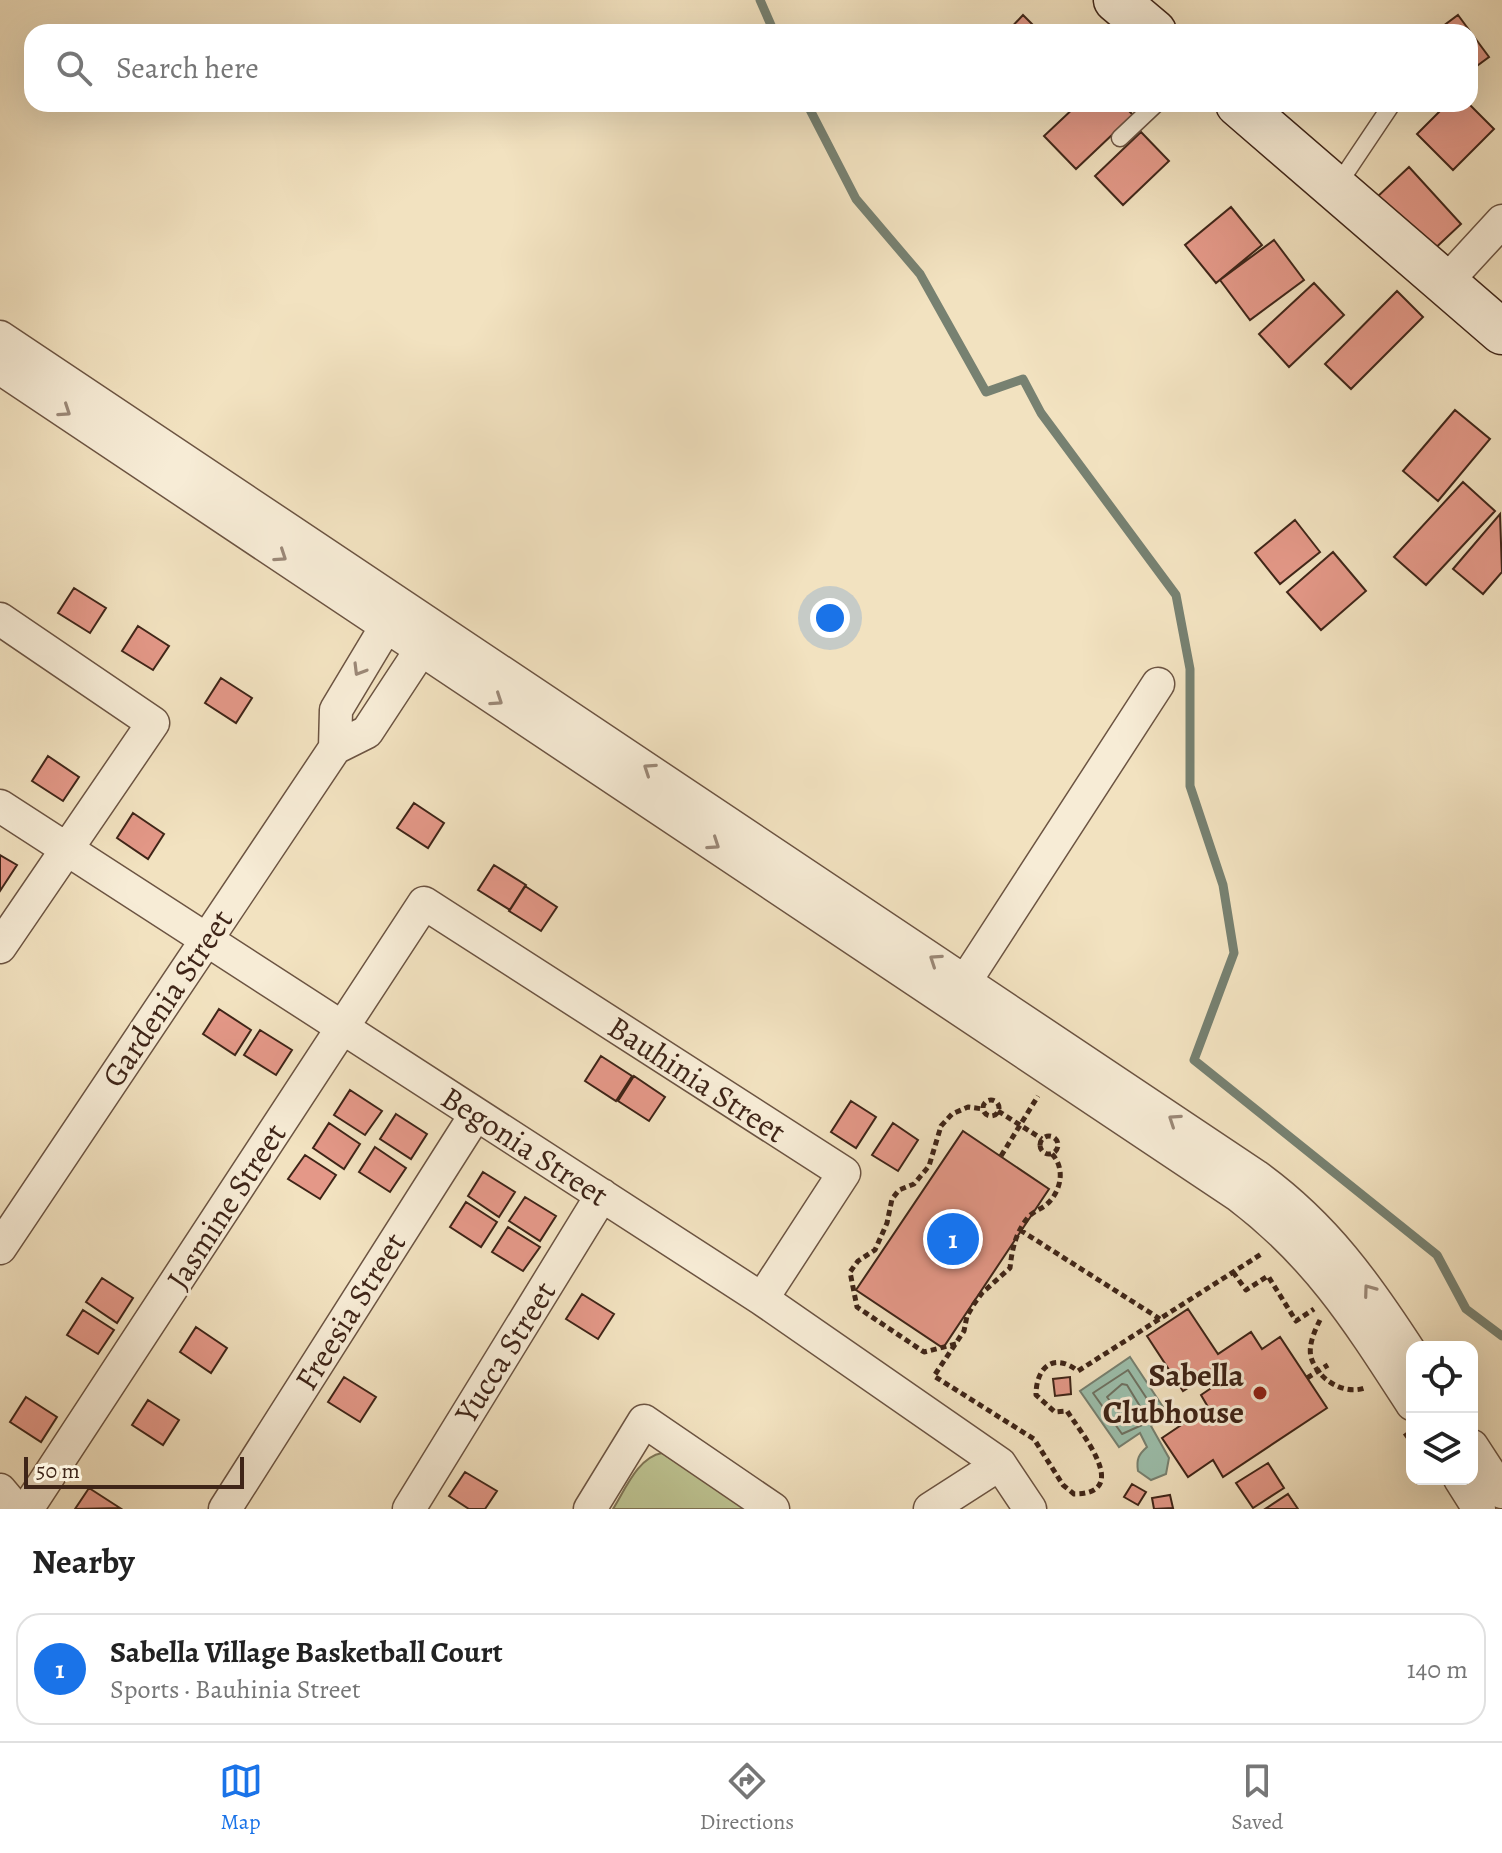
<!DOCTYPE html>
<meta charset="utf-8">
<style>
body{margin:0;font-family:Alegreya,serif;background:#f6f6f6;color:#222}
.controls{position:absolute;right:24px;bottom:24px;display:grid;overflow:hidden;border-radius:16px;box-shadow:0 8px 32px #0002}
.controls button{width:72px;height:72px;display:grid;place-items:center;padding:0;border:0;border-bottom:2px solid #e0e0e0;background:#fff;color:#222;font:40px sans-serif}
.scale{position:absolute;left:24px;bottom:20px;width:220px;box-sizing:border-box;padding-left:8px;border:4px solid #3f2518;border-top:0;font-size:22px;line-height:28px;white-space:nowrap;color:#3f2518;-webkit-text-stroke:6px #f7ecd6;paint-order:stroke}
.you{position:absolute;left:830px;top:618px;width:28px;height:28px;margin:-20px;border:6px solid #fff;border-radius:50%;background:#1a73e8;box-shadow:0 0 0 12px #1a73e833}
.badge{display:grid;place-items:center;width:52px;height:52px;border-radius:50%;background:#1a73e8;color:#fff;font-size:26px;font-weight:700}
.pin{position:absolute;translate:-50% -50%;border:4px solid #fff;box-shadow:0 2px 8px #0006}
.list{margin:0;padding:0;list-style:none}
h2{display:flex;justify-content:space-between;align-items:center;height:104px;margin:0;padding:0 32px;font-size:34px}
h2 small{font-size:26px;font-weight:400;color:#767676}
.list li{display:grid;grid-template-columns:52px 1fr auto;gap:24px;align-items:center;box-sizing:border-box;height:112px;margin:0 16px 16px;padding:0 16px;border:2px solid #e0e0e0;border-radius:24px}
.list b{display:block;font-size:30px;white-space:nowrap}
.list p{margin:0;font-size:26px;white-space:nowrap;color:#767676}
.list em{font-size:26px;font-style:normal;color:#767676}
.icon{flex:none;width:44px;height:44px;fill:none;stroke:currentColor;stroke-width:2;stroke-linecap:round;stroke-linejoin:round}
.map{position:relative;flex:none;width:1502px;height:1509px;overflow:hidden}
.search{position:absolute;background:#fff;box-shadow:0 8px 32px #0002;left:24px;right:24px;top:24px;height:88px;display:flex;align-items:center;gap:20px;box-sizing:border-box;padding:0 28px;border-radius:24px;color:#767676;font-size:30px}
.sheet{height:232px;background:#fff}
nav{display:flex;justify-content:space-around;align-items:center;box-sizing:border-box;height:112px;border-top:2px solid #e0e0e0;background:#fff;font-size:22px;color:#767676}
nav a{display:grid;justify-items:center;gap:4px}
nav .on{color:#1a73e8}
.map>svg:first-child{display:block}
.grass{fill:#bdc391;stroke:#7e7454;stroke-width:2}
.water{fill:#9cbfac;stroke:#778171;stroke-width:2}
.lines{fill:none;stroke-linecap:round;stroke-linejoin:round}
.shore{stroke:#6e7262;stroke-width:2}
.stream{stroke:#778171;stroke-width:9}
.building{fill:#e49888;stroke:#3f2518;stroke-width:2}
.service-casing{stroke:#6c5442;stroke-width:19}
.minor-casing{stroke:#6c5442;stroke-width:35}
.secondary-casing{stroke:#3f2518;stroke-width:47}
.path{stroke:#3f2518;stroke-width:5;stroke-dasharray:6 4;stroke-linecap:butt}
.service{stroke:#f7ecd6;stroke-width:16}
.minor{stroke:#f7ecd6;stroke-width:32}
.secondary{stroke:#f7ecd6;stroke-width:44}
.oneway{stroke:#9b8877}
.poi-dot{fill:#8f2418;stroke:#f7ecd6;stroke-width:3}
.labels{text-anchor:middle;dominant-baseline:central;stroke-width:6;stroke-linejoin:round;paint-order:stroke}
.street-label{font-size:32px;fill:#3f2518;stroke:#f7ecd6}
.poi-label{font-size:32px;font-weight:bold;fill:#3f2518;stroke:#f7ecd6;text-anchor:end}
</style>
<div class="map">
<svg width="1502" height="1509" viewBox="0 0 1502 1509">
<rect width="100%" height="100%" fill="#f2e2c0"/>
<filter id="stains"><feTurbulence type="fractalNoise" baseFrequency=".0025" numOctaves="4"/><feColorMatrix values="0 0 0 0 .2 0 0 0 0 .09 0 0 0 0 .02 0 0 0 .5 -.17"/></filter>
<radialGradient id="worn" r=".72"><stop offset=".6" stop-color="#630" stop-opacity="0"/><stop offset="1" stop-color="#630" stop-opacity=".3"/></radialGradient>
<path class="grass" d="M662,1453L749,1509H613C625,1490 638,1457 662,1453Z"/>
<path class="water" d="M1130,1357L1167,1413L1151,1426L1169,1458L1166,1474L1151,1480L1138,1471C1136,1459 1139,1454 1147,1447L1140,1433L1119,1447L1080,1391Z"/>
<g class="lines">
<path class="shore" d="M1128,1370L1155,1411L1142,1425L1122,1434L1093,1393Z
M1122,1384L1127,1385L1141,1408L1136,1416L1125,1421L1107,1397Z"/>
<path class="stream" d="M760,0L774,32
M807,104L856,199L920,274L986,392L1023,379L1041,413L1176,595L1190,669V786L1223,885L1234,953L1194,1060L1437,1255L1466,1309L1502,1336"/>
</g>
<path class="building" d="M1023,15L1040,32H1007Z
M1458,15L1489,57L1470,71V32H1435Z
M1078,104H1122L1133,115L1076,169L1044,136Z
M1447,104H1469L1494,129L1453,170L1417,134Z
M1141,132L1169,161L1123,205L1095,176Z
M1409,167L1461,224L1428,255L1376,198Z
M1231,207L1262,245L1216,283L1185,245Z
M1274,240L1304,280L1250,320L1220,280Z
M1314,283L1344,315L1289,367L1259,334Z
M1397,291L1423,317L1351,389L1325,364Z
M1455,410L1490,439L1438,501L1403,471Z
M1463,482L1495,511L1426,585L1394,557Z
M1500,514L1502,572L1483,594L1453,569Z
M1295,520L1320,552L1280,584L1255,553Z
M1333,552L1366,591L1321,630L1287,592Z
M74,588L106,608L90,633L58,613Z
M138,626L169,646L153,670L122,651Z
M221,678L252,698L236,723L205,703Z
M48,756L79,777L63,801L32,781Z
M414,803L444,823L428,848L397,828Z
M133,813L164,834L148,859L117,838Z
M0,855L17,865L0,891Z
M494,865L526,885L510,910L478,890Z
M525,886L557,907L541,931L509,911Z
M219,1009L251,1030L235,1055L203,1034Z
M260,1030L292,1050L276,1075L244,1055Z
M601,1056L632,1076L616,1101L585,1081Z
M634,1076L665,1097L649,1121L618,1101Z
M350,1090L382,1111L365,1135L334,1115Z
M851,1101L876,1117L856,1148L831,1132Z
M396,1114L427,1134L411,1159L380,1139Z
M329,1123L360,1144L344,1169L313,1148Z
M893,1123L918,1140L898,1171L872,1155Z
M963,1131L1049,1189L943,1348L856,1290Z
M375,1147L406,1168L390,1192L359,1172Z
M305,1155L336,1175L320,1199L288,1179Z
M483,1172L515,1192L499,1217L468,1196Z
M525,1197L556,1216L540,1241L509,1221Z
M466,1202L497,1222L481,1247L450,1227Z
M508,1227L540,1247L523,1271L492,1252Z
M102,1278L133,1298L117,1323L86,1302Z
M582,1294L614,1314L598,1339L566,1319Z
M1188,1309L1218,1354L1251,1332L1262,1349L1280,1337L1327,1408L1223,1477L1213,1460L1188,1477L1162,1438L1208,1407L1201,1395L1226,1378L1219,1368L1183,1391L1147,1336Z
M83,1310L114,1330L98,1354L67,1335Z
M196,1327L227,1348L211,1373L180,1352Z
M344,1377L376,1397L360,1422L328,1402Z
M1070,1377L1071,1394L1055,1396L1053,1379Z
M26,1397L57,1417L41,1442L10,1422Z
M148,1400L179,1420L163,1445L132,1425Z
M1268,1463L1284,1488L1253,1508L1236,1483Z
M465,1472L497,1491L485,1509H469L449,1496Z
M1132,1484L1146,1492L1138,1505L1124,1497Z
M89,1488L120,1508L75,1509Z
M1288,1494L1298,1509H1265Z
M1170,1495L1173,1508L1154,1509L1152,1498Z"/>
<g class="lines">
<defs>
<path id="service" d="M1120,138L1156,104
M1337,186L1392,104"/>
<path id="minor" d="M1446,282L1502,221
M0,337L1256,1176C1325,1226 1366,1284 1412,1355
M0,368L1239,1196C1318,1256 1359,1322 1412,1404
M396,610L336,710L335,748L367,732L432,633
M0,619L153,723L0,947
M0,806L762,1299L1000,1464L1030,1509
M955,997L1158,684
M0,1248L335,748
M1472,1446L1502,1492
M1460,1479L1479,1509
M0,1490L16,1509
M27,1509L424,903L844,1173L762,1299
M225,1509L476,1114
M409,1509L602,1195
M590,1509L644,1421L773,1509
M930,1509L1000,1464"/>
<path id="secondary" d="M1116,0L1154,32
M1238,104L1502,332"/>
</defs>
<use href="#service" class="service-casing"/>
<use href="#minor" class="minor-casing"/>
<use href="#secondary" class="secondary-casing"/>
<path class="path" d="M983 1108a8 8 0 1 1 16 0a8 8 0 1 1-16 0Z
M998,1111L1042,1139
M1040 1145a9 9 0 1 1 18 0a9 9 0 1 1-18 0Z
M1052,1154C1066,1169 1061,1192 1046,1205C1039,1210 1030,1213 1026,1220C1015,1235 1012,1250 1010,1268L982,1293L974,1304L967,1316L964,1331L934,1376L1034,1439L1063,1485L1074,1494C1133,1494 1081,1433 1067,1411L1055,1412L1036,1395C1036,1367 1054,1352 1078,1371L1263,1253
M1001,1156L1038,1096
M1020,1230L1160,1319
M1233,1272L1246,1290L1268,1276L1296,1321L1314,1309
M1320,1320C1315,1330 1308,1345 1311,1357C1317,1379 1345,1397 1367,1387
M956,1344L924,1352L857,1307L850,1272L858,1261L875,1250L887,1223L892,1199L899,1190L914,1184L929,1166L941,1126L952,1114L968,1107L983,1109
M1307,1378L1328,1365
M1405,1433L1412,1443"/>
<use href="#service" class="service"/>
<use href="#minor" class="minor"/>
<use href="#secondary" class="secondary"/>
</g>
<defs><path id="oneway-chevron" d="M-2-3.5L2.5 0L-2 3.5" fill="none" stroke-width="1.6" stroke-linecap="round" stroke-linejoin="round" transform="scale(2)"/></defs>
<g class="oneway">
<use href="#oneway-chevron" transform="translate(65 411) rotate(34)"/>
<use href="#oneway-chevron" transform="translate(281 556) rotate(34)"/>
<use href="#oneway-chevron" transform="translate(359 670) rotate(121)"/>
<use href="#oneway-chevron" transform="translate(497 700) rotate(34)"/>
<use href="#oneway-chevron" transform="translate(649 769) rotate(-146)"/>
<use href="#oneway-chevron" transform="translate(714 844) rotate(34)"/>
<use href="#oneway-chevron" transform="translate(935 960) rotate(-146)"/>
<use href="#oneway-chevron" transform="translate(1174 1120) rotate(-146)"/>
<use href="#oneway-chevron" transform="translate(1369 1290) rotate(-126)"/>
</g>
<circle class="poi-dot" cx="1260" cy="1393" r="8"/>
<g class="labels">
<g class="street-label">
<text transform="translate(167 998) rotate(-56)">Gardenia Street</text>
<text transform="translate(697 1079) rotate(33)">Bauhinia Street</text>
<text transform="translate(525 1146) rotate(33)">Begonia Street</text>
<text transform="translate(226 1206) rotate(-57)">Jasmine Street</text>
<text transform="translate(350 1311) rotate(-58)">Freesia Street</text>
<text transform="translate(505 1352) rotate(-58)">Yucca Street</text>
</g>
<g class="poi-label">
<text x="1244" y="1375">Sabella<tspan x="1244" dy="37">Clubhouse</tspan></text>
</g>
</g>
<rect width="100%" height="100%" filter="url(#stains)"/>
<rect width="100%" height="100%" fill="url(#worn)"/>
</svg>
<div class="controls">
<button><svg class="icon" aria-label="locate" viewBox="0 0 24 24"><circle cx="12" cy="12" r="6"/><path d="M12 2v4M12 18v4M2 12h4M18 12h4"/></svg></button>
<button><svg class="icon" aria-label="layers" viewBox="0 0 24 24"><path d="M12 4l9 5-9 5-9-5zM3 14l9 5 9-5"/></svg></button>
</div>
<div class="scale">50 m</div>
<div class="you"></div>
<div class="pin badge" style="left:953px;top:1239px">1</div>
<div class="search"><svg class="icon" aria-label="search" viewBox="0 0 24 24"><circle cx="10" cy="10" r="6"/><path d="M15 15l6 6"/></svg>Search here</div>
</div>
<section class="sheet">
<h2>Nearby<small></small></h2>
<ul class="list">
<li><span class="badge">1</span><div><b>Sabella Village Basketball Court</b><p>Sports · Bauhinia Street</p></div><em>140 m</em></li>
</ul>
</section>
<nav>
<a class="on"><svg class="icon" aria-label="map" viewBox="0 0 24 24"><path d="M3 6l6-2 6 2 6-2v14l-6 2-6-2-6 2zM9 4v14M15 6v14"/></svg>Map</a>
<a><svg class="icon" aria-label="directions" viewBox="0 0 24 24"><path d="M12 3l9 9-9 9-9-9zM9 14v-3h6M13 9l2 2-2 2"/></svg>Directions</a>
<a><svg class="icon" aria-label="saved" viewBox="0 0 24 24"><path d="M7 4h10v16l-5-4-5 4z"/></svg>Saved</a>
</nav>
